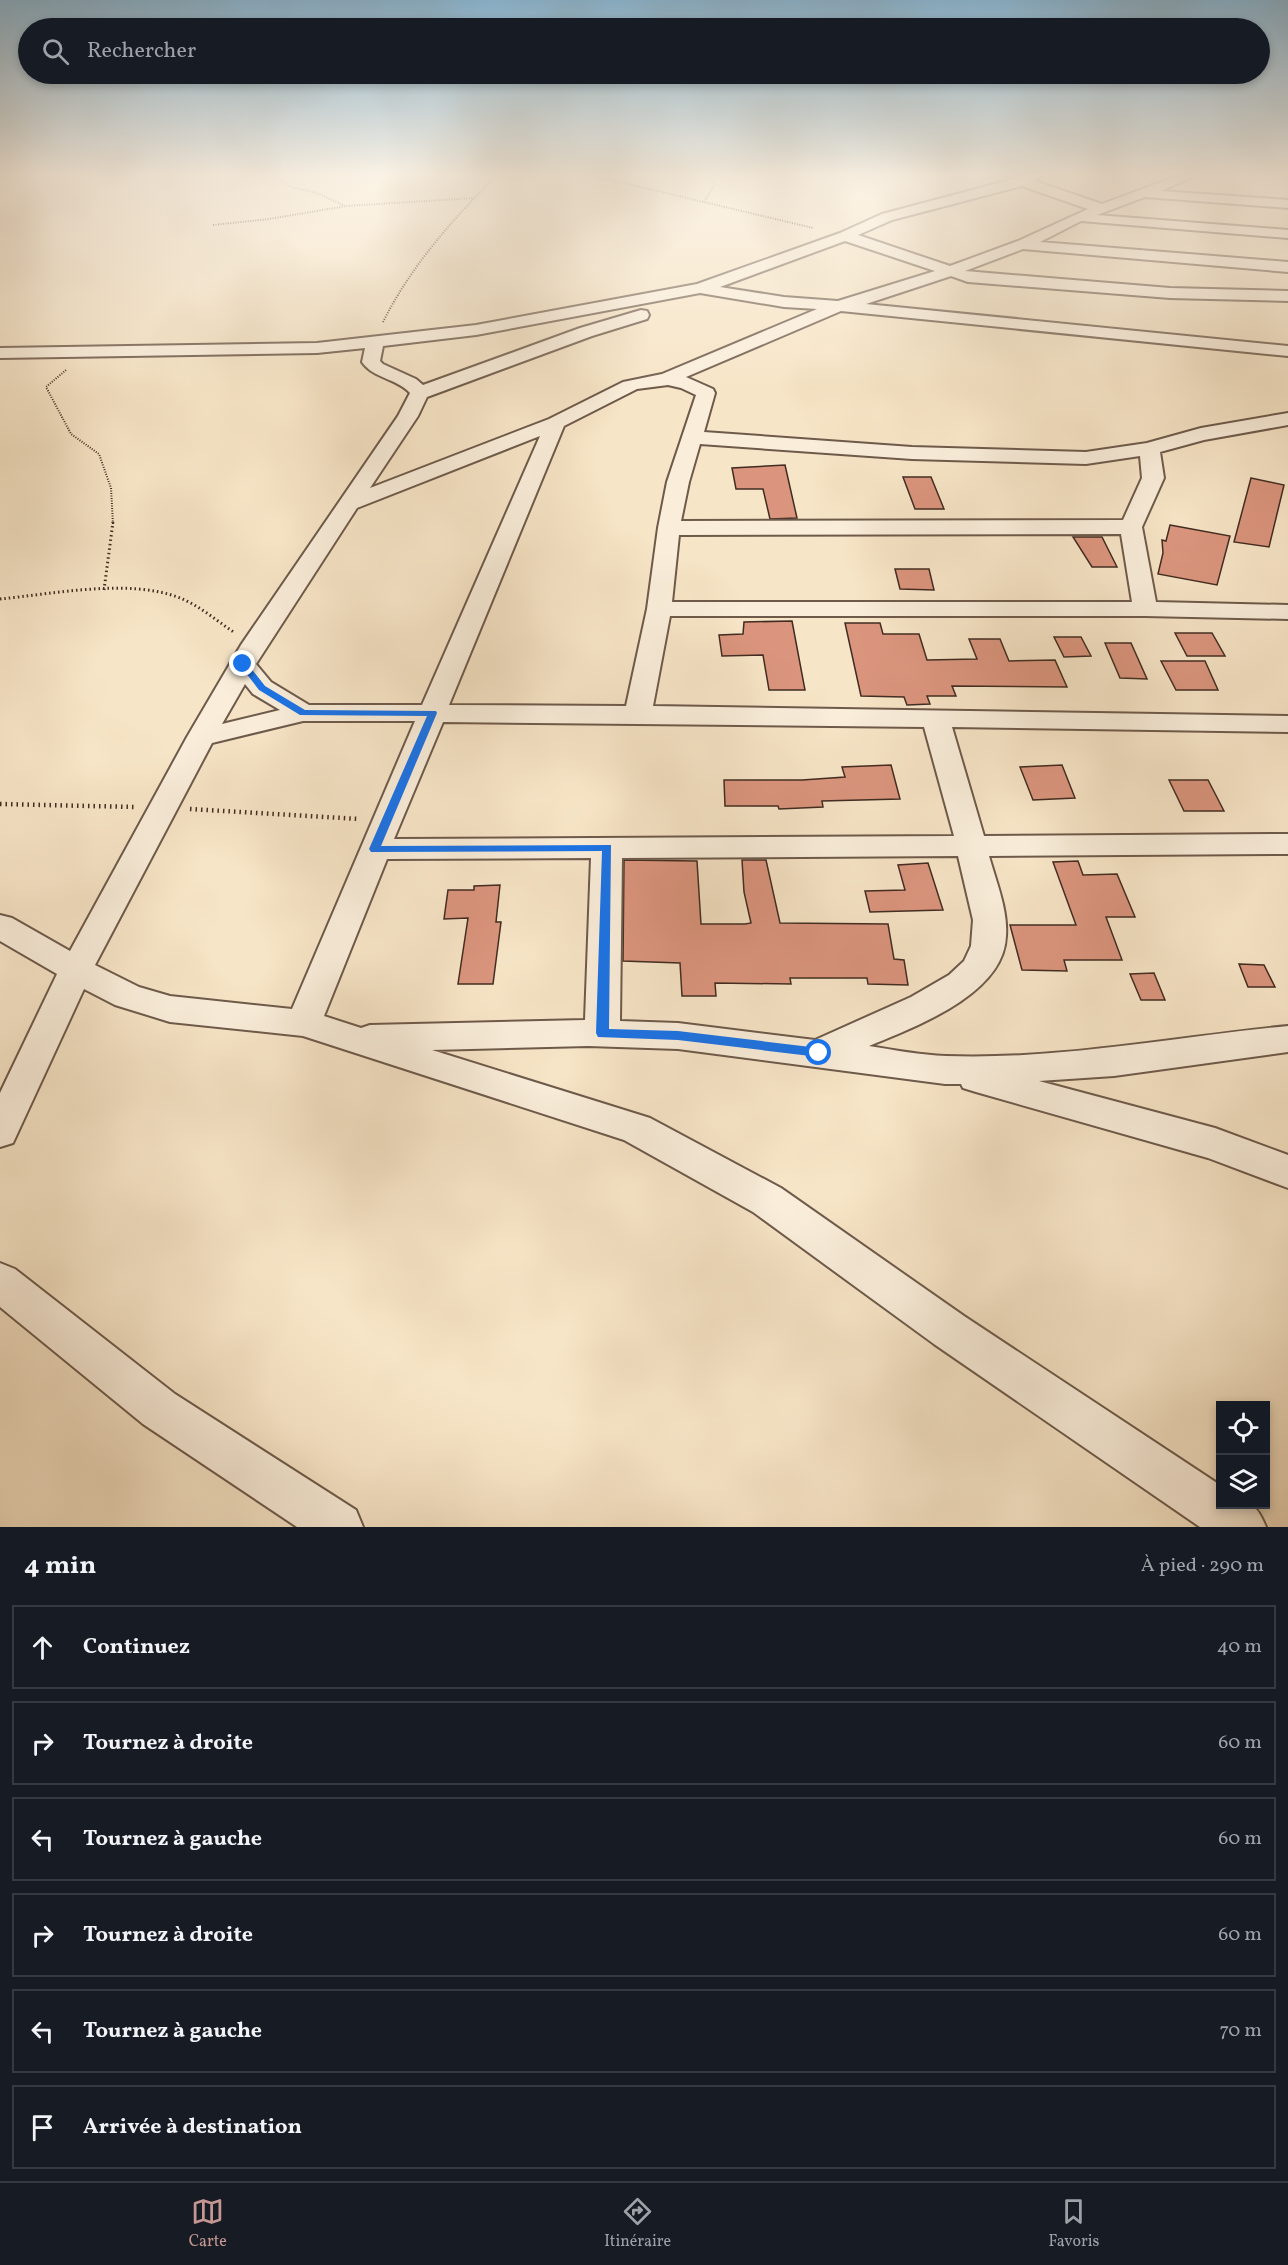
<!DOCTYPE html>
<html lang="fr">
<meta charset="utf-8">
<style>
body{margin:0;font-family:Vollkorn,serif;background:#242831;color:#f1f3f6}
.controls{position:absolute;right:18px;bottom:18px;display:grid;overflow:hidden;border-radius:0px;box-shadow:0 3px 9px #0003}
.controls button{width:54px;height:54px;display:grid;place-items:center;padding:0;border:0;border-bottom:2px solid #363941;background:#171b24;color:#f1f3f6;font:30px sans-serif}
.stop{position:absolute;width:18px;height:18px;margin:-14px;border:4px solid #1a73e8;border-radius:50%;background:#fff}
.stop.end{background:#1a73e8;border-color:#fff;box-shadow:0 2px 6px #0008}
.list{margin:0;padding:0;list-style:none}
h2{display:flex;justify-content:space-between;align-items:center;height:78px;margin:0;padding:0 24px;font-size:26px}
h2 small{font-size:20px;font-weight:400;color:#9ea1a6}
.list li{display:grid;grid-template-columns:39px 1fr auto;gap:18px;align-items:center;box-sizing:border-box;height:84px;margin:0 12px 12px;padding:0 12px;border:2px solid #363941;border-radius:0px}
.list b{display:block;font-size:22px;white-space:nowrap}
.list em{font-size:20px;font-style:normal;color:#9ea1a6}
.icon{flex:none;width:33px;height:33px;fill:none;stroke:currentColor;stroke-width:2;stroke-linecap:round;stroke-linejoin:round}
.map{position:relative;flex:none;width:1288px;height:1527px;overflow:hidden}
.search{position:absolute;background:#171b24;box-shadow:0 3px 9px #0003;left:18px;right:18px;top:18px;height:66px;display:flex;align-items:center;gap:15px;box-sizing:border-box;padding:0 21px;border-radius:33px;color:#9ea1a6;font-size:22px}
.sheet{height:654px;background:#171b24}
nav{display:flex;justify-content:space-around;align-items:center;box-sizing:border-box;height:84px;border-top:2px solid #363941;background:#171b24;font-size:16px;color:#9ea1a6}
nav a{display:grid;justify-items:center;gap:3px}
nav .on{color:#c59692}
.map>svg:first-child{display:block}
.building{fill:#db957e;stroke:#412c22;stroke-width:1.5}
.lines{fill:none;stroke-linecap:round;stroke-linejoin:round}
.street-casing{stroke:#6e5a4b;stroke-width:4}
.path-far2{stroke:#412c22;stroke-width:2;stroke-dasharray:1 1.5;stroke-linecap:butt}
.path-far1{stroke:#412c22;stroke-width:3;stroke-dasharray:1.5 3;stroke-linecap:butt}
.path{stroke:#412c22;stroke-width:4.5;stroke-dasharray:1.5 4;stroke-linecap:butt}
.street{fill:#faeedb;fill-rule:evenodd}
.route{fill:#1a73e8}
</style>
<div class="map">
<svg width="1288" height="1527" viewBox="0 0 1288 1527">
<rect width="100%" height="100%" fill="#f7e5c7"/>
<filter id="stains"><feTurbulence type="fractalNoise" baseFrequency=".00333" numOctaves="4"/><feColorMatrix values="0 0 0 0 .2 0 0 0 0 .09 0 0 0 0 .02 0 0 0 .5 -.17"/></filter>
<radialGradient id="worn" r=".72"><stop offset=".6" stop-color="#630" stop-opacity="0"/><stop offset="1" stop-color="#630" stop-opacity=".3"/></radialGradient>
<path class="building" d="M785,465L797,518L770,519L763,489H736L732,468Z
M903,477H931L944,509H915Z
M1251,478L1284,485L1269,547L1234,542Z
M1170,525L1230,536L1217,585L1158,574L1163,553L1162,540L1166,541Z
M1073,537H1102L1117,567H1092Z
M895,569H929L934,590L900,589Z
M792,621L805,690H769L763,655L722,656L719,635L743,634L744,622Z
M845,623H880L883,634H919L927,660L977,659L969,639H1000L1009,661L1055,660L1067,687L952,686L956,696H927L930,704L907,705L904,697L861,696Z
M1175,633H1212L1225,656H1187Z
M1054,637H1081L1091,656L1064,657Z
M1105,643H1131L1147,679L1120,678Z
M1161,661H1205L1218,690H1176Z
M891,765L900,799L822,801L823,807L779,809L778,806H725L724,780H802L845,777L842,767Z
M1062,765L1075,798L1033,800L1020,767Z
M1169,780H1208L1224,811H1184Z
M624,860L697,861L701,924H745L751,923L744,892L742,860H766L780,923L888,924L894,959L904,960L908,985L868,984L867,978H790L791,984L715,983L716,996H682L680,963L623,961Z
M1078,861L1083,875L1117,874L1135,917H1106L1122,960H1064L1067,971L1022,970L1010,925H1076L1053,862Z
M928,863L943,910L870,912L865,891L905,890L898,865Z
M500,885L496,922H501L493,984H458L468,918L444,919L448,890H474V886Z
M1239,964L1264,965L1275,987H1248Z
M1154,973L1165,1000H1141L1130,974Z"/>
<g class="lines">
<defs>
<path id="street" d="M1025,176H1041L1035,181L1102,204L1177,176H1195L1161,191L1288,200V208L1145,197L1097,215L1288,230V238L1081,221L1040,242L1288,262V272L1023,249L965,271L1170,288L1288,291V301L1170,298L968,282L951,276L866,304L1288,346V356L841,311L686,377L713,389L715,393L704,432L912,447L1086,452L1147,443L1201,428L1288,413V425L1204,440L1160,452L1164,478L1142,527L1156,602L1288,605V619L1145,616H670L653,706L1288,716V732L952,727L984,836L1288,834V854L989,856C996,881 1008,910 1006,936C1004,995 914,1027 869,1046C894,1050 921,1055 946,1056C1061,1060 1174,1037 1288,1026V1052L1114,1076L1039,1081L1215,1128L1288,1155V1188L1208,1158L976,1092L963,1088L961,1084H945L678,1049L588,1046L432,1050L650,1118L781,1188L964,1316L1220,1485V1504C1249,1504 1254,1498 1266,1527H1200L934,1344L753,1212L624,1140L303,1036L170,1022L115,1005L84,989L13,1143L0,1147V1093L57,974L0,941V915L12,918L70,951L187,737L241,645L398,416L410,393C396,378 374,379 362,362L365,348L317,353L0,358V348L317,343L476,325L697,284L840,233L882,214ZM1022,186L1088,209L1018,241L950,266L858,235L892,220ZM845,241L935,271L838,301L784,297L720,287ZM700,293L784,307L817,309L662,374L623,382L549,419L370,488L418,416L427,397L592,336L647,319L649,315L647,311L641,310L580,328L423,385L416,379L383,364L380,361L383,346L476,335ZM668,385L681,388L696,395L667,482L658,528L647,609L626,706L449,705L564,426L637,389ZM540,436L422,705H309L271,682L256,664L357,508ZM700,444L912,459L1086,464L1140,456L1142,478L1123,520L681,521L689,482ZM1121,534L1132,602H672L679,535ZM245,684L253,694L280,710L222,724ZM303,721H415L292,1009L170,996L139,987L95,965L212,743ZM443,722L924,727L954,836L394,839ZM958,856L973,920L971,946L964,961L949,975L911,997L815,1040L678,1023L620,1021L622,858ZM591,858L585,1020L370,1025L361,1028L324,1016L387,859Z
M0,1263L15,1269L175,1394L356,1510L363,1527H297L143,1424L0,1307Z"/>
</defs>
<use href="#street" class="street-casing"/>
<path class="path-far2" d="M595,176L813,228
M280,180L291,187L317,193L345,206
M704,202L715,184L706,176
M213,225L269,219L346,206L474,198
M383,322C411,266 452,220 496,176
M66,370L46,387L71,434L99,454L111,488L113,524"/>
<path class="path-far1" d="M104,590L113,522
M0,599C53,594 130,578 180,598C200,606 217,621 235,633"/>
<path class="path" d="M0,804L134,807
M190,809L359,819"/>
<use href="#street" class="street"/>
</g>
<linearGradient id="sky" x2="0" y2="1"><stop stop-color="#8ab8d6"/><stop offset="0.45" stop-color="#fbf3e6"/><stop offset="1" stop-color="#fbf3e6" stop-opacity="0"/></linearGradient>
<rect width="1288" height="389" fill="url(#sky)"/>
<path class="route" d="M240,662H246L265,686L305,710L436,711L437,713L381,846L611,845L609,1029L678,1031L819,1048L826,1053L824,1056L819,1057L678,1040L598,1037L596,1033L602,851L371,852L369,849L427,716L300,715L259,690L239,664Z"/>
<rect width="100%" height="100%" filter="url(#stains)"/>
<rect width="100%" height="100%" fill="url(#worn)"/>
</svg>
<div class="controls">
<button><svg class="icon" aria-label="locate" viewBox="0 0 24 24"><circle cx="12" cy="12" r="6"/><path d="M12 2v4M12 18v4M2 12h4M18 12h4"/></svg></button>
<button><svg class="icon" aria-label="layers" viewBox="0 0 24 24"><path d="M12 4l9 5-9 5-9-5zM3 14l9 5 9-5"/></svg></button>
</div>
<div class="stop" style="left:819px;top:1053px"></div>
<div class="stop end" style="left:243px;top:664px"></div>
<div class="search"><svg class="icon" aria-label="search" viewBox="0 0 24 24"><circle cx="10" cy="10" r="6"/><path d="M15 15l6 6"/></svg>Rechercher</div>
</div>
<section class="sheet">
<h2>4 min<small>À pied · 290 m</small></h2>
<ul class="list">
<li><svg class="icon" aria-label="ahead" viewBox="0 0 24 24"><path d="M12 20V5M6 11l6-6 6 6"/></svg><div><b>Continuez</b></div><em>40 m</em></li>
<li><svg class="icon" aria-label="right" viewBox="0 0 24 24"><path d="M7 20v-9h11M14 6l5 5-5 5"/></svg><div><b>Tournez à droite</b></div><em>60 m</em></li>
<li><svg class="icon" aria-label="left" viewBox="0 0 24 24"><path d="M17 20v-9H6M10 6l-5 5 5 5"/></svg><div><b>Tournez à gauche</b></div><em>60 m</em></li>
<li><svg class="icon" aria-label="right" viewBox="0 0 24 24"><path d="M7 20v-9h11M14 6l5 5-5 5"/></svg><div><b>Tournez à droite</b></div><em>60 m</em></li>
<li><svg class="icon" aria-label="left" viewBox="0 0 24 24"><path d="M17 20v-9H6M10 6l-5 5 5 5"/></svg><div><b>Tournez à gauche</b></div><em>70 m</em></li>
<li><svg class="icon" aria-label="arrive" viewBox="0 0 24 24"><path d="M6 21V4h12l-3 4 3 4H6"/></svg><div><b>Arrivée à destination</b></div></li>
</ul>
</section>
<nav>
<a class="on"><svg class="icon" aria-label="map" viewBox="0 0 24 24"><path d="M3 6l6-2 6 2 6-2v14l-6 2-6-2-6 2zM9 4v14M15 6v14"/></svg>Carte</a>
<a><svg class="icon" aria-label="directions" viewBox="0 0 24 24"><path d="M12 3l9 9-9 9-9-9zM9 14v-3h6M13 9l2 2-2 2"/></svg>Itinéraire</a>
<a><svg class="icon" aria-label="saved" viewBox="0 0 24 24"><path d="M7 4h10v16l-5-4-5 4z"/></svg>Favoris</a>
</nav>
